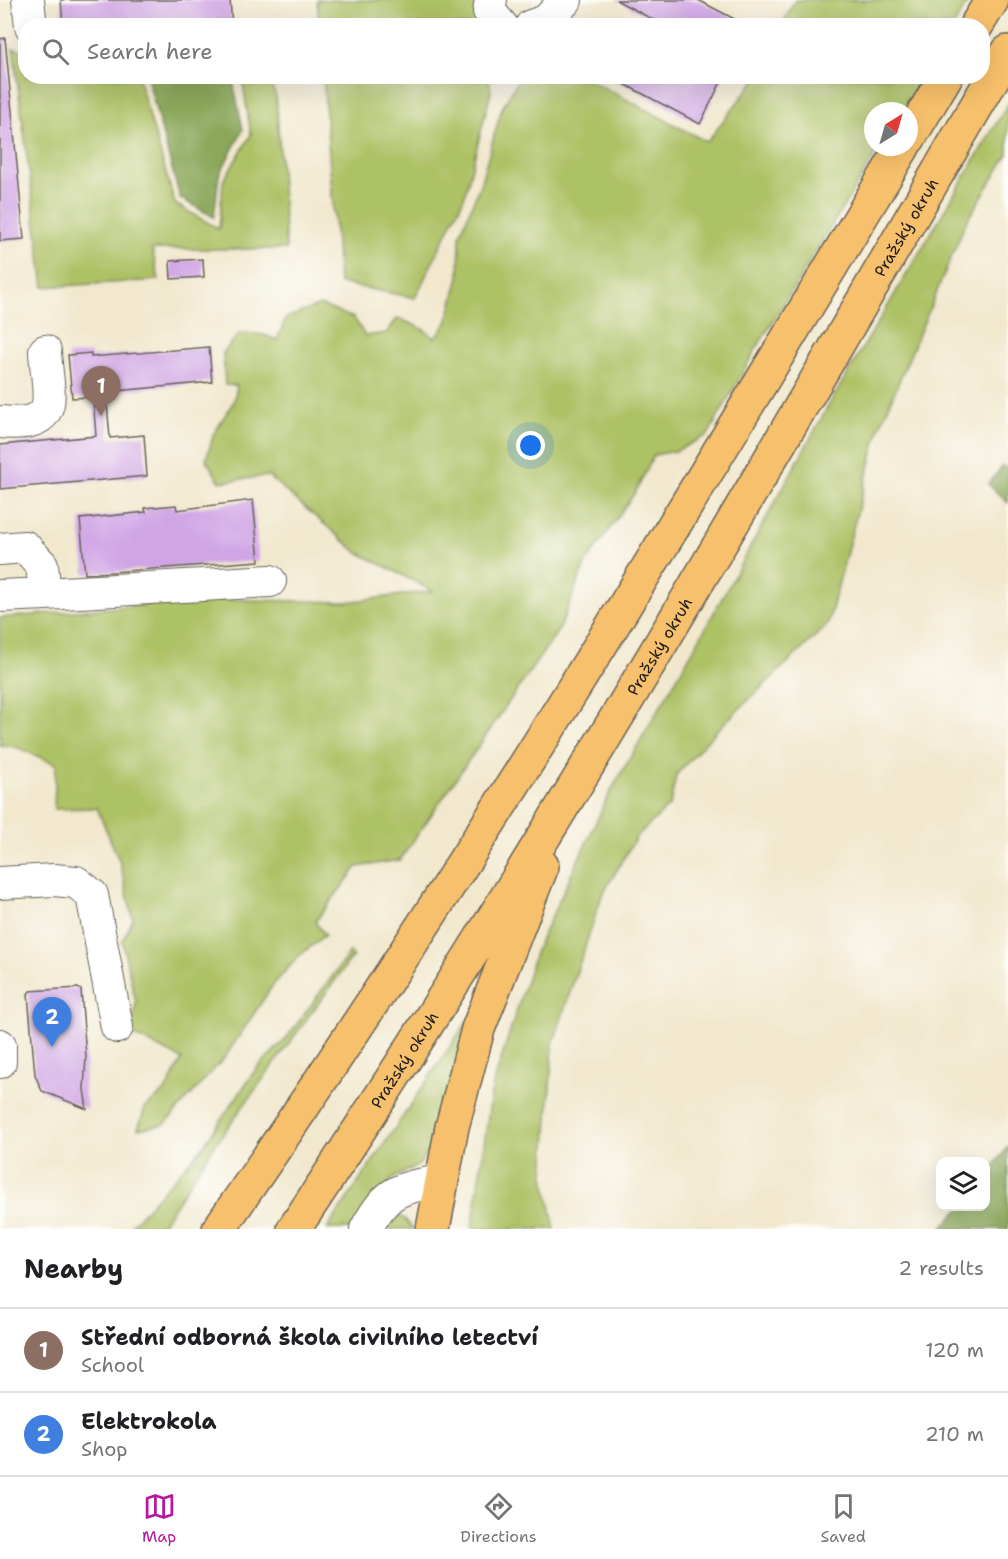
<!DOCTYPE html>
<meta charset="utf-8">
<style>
body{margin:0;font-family:"Shantell Sans",sans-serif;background:#f2f2f2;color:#202124}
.controls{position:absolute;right:18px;bottom:18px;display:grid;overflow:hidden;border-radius:12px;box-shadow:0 6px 24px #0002}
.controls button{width:54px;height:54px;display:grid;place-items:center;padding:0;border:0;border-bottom:2px solid #e0e0e0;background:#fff;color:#202124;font:30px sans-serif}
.compass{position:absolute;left:864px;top:102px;width:54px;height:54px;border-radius:50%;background:#fff;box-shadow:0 6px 24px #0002;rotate:37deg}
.you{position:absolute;left:531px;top:446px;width:21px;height:21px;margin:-15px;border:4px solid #fff;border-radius:50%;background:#1a73e8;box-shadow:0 0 0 9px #1a73e833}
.badge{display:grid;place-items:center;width:39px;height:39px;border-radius:50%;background:#b5179e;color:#fff;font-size:20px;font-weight:700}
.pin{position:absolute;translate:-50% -50px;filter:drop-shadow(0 2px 3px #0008)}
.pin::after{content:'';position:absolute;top:32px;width:21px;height:18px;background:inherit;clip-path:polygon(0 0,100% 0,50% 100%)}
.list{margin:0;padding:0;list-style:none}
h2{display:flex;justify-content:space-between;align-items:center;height:78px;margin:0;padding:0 24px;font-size:26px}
h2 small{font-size:20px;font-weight:400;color:#757577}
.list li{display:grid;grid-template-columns:39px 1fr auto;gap:18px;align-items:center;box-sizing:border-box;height:84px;padding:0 24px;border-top:2px solid #e0e0e0}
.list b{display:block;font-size:22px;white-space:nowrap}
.list p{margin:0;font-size:20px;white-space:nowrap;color:#757577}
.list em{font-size:20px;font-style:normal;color:#757577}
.icon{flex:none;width:33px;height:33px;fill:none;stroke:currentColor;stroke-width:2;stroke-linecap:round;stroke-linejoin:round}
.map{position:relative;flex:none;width:1008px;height:1229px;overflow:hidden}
.search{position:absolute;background:#fff;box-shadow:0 6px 24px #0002;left:18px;right:18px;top:18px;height:66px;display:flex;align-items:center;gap:15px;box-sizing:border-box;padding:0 21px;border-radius:24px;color:#757577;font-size:22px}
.sheet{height:246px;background:#fff}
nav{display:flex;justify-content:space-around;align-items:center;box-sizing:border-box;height:84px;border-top:2px solid #e0e0e0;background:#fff;font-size:16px;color:#757577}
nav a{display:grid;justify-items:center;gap:3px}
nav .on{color:#b5179e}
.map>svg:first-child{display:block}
.green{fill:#adc165;stroke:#646e40;stroke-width:1.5}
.forest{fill:#8aa75a;stroke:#53623b;stroke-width:1.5}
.building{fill:#d0a5e5}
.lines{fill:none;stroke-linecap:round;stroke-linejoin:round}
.minor-casing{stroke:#67635a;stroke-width:34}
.highway-casing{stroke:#67635a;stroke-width:36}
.minor{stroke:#fff;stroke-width:32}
.highway{stroke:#f7c06c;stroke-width:33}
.labels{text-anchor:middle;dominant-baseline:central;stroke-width:4.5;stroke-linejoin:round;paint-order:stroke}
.street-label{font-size:16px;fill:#1c1c1c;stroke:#fdfcf7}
</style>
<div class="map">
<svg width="1008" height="1229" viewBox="0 0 1008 1229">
<rect width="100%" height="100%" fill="#fdfcf7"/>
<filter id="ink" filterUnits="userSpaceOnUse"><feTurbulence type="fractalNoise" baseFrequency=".0167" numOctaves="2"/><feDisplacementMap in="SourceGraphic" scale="12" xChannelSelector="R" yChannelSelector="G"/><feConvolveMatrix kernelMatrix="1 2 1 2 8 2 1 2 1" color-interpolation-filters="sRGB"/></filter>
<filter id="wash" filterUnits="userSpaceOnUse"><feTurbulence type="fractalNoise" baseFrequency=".008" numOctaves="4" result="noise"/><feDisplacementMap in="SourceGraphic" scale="24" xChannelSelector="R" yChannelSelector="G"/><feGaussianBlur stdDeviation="1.35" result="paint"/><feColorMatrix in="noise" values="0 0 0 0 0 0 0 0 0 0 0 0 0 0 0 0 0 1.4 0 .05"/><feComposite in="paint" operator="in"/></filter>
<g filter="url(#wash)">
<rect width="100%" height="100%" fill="#f1e8ce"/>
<path class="green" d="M317,0H481L484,25H319Z
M795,0H969L954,25H782Z
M13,48L25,51L26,76L138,77L175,204L219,229L223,181L251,135L242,77H267L276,96L286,249H152L159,280L44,287Z
M323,77H489L491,92L464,198L415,298L339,283Z
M520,77H584L707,142L757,77H923L902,111H873V147H880L756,349L708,435L676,451L654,455L636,491L585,564L560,628L400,860L357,867L315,922L325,935L299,956L273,985L225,1057L165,1124L138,1129L145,1108L166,1090L182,1059L131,1034L136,1002L122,941L133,919L120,863L97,808L54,809L56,764L16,747L0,745V618L207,599L346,602L433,591L357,552L268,476L220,482L206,460L214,433L234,401L237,385H225L223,353L240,333L264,335L277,340L286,318L320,305L354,318L365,336L386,333L398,318L423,329L435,338L447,323L459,277L460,235L480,185L502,108Z
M1008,104V154L966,222L879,429L828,624L715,732L676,775L670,805L637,836L602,895L553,1044L544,1176L555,1229H472L492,1088L536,950L609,794L691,654L831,401Z
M350,952L353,956L212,1149L159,1229H128L201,1149L256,1069L286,1039Z
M468,1020L434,1138L427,1152L419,1165L392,1179L359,1229H327Z
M397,1215L405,1219L413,1229H374L387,1216Z"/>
<path class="forest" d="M147,77H232L243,130L219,175L214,217L180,198Z
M1003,466L1008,469V503L988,484Z
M1008,1146V1229H940L962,1207L986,1206V1177Z"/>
<g id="blocks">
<path class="building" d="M61,0H230L232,26H63Z
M616,0H698L748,26H665Z
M622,20L633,26H619Z
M5,38L24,239L0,241V39Z
M609,76H724L700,124Z
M203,259L204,277L171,279L170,261Z
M209,347L212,382L106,392L110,438L144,435L147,476L0,489V445L96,436L93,397L72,398L68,355L91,353V357Z
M253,500L259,561L85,574L80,519L146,512L145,508L176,505L177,510Z
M78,988L81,990L86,1057L84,1089L87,1109L42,1091L35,1075L28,994L30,991Z"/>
</g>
</g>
<g filter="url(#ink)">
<use href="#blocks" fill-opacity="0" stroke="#67635a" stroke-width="1.5"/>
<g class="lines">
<defs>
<path id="minor" d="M28,0L31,26
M491,0L489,11L502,26
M531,26L546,21L566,0
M0,422C65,428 47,395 45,351
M0,549L25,547L42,565L45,594L0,596
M45,594L270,581
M0,883L54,880L76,882L92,895L117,1027
M0,1045V1062
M366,1229C387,1190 399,1188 441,1181"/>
<g id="highway">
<path d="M976,26L992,0"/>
<path d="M909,138L946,76"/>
<path d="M219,1229C463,879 683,513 903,147"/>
<path id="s1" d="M294,1229C548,847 777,448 1008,52"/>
<path d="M433,1229L452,1127L478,1029L542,866"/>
</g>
</defs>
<use href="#minor" class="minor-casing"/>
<use href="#highway" class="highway-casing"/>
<use href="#minor" class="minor"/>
<use href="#highway" class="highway"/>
</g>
</g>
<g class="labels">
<g class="street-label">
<text stroke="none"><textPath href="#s1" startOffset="1174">Pražský okruh</textPath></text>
<text stroke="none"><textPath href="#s1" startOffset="688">Pražský okruh</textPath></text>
<text stroke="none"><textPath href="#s1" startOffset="202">Pražský okruh</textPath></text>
</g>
</g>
</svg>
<div class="controls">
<button><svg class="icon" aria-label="layers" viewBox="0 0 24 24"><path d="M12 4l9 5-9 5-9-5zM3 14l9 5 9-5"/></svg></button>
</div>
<svg class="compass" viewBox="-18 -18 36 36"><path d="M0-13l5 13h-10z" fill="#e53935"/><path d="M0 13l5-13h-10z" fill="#757577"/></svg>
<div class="you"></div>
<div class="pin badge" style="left:101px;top:416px;background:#8d6e63">1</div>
<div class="pin badge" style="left:52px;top:1047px;background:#3f7fe0">2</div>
<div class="search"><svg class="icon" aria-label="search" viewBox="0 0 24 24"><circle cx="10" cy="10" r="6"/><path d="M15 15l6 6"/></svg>Search here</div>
</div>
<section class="sheet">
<h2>Nearby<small>2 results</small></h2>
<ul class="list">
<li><span class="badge" style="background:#8d6e63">1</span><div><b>Střední odborná škola civilního letectví</b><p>School</p></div><em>120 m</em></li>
<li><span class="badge" style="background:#3f7fe0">2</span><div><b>Elektrokola</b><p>Shop</p></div><em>210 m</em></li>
</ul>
</section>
<nav>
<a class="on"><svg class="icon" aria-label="map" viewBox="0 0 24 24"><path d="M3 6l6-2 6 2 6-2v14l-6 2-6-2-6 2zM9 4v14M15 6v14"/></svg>Map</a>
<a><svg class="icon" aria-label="directions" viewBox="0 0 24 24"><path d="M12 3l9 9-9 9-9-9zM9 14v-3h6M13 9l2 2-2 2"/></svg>Directions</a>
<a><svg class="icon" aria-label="saved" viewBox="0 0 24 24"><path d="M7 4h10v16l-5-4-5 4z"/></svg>Saved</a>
</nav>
